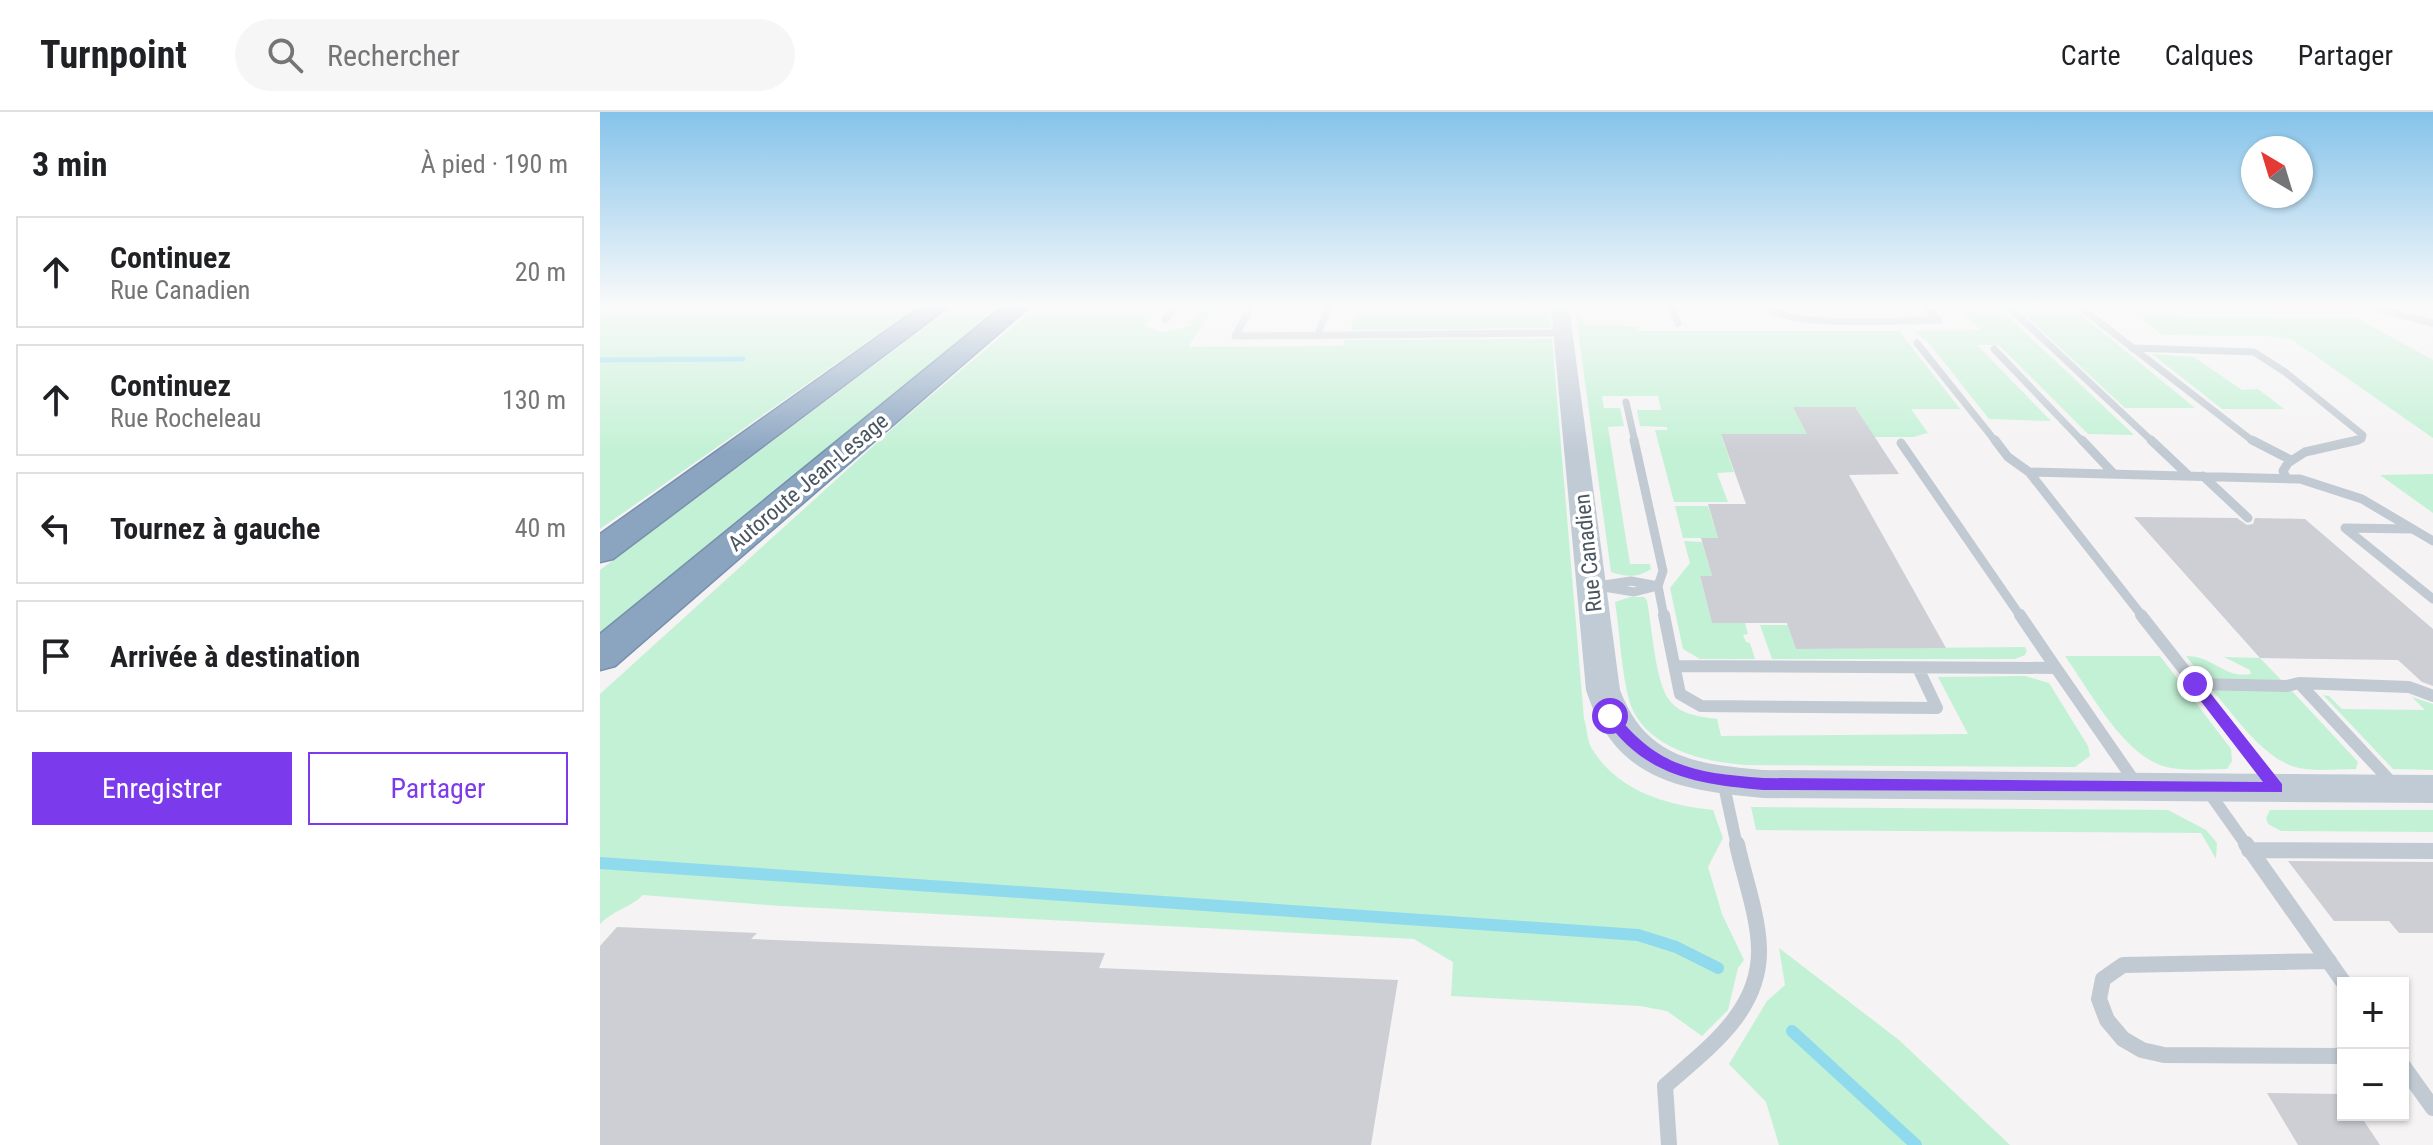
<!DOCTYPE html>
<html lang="fr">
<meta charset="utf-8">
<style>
body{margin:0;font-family:"Roboto Condensed",sans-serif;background:#f6f6f6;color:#202124}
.controls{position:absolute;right:24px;bottom:24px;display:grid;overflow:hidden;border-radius:0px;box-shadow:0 2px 6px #0004}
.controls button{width:72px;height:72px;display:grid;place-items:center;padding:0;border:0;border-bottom:2px solid #e0e0e0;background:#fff;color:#202124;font:40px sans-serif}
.compass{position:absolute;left:1641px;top:24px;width:72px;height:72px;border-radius:50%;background:#fff;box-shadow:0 2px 6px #0004;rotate:322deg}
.stop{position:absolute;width:24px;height:24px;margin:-18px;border:6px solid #7c3aed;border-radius:50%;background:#fff}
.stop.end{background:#7c3aed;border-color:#fff;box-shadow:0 2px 8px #0008}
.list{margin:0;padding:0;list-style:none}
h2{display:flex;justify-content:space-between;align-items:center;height:104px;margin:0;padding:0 32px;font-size:34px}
h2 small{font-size:26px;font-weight:400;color:#757577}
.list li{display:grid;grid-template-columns:52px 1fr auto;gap:24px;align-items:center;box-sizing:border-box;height:112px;margin:0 16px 16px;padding:0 16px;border:2px solid #e0e0e0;border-radius:0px}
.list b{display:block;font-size:30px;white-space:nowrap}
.list p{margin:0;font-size:26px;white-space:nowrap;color:#757577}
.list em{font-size:26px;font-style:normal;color:#757577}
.actions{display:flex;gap:16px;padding:24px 32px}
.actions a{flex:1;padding:18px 0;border:2px solid #7c3aed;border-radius:0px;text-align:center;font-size:28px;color:#7c3aed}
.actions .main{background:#7c3aed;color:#fff}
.icon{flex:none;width:44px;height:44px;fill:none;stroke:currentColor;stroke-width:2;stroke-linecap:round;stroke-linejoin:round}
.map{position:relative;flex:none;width:1833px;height:1033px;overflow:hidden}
header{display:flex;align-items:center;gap:48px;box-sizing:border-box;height:112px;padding:0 40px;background:#fff;border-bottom:2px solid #e0e0e0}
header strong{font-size:38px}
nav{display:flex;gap:44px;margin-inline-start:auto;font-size:28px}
.search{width:560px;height:72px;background:#f6f6f6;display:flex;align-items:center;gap:20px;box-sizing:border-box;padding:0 28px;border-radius:44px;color:#757577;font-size:30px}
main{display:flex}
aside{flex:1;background:#fff}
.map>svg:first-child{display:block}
.green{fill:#c3f1d5}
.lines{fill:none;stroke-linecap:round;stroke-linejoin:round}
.stream-far1{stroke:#90daee;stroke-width:5}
.stream{stroke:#90daee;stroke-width:12}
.building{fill:#cdcfd5}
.highway-casing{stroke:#7690ad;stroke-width:3}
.lane-far3{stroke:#c1cad2;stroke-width:7}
.lane-far2{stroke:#c1cad2;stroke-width:9}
.lane-far1{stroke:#c1cad2;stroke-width:12}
.lane{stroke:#c1cad2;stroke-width:16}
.secondary{fill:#c1cbd6;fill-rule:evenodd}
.highway{fill:#8ba5c1;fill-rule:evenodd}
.route{fill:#7c3aed}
.labels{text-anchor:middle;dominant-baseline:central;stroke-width:7;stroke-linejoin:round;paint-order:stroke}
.street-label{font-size:22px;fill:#4a5661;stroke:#fff}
</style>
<header>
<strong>Turnpoint</strong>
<div class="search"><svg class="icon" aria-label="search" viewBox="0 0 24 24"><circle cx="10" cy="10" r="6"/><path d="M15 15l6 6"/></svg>Rechercher</div>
<nav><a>Carte</a><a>Calques</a><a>Partager</a></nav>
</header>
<main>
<aside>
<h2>3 min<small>À pied · 190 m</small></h2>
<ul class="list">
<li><svg class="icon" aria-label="ahead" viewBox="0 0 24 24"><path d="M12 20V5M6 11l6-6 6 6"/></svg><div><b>Continuez</b><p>Rue Canadien</p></div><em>20 m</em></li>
<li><svg class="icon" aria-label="ahead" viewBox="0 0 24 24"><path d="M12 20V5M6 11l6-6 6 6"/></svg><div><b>Continuez</b><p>Rue Rocheleau</p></div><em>130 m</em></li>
<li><svg class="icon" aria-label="left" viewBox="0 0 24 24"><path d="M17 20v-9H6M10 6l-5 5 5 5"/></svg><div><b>Tournez à gauche</b></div><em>40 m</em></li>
<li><svg class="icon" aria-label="arrive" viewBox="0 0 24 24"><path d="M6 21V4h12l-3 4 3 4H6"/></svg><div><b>Arrivée à destination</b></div></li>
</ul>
<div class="actions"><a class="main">Enregistrer</a><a>Partager</a></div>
</aside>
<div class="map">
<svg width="1833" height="1033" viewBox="0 0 1833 1033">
<rect width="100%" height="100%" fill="#f5f3f3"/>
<path class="green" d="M0,195H317L0,417Z
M352,195H402L0,524V458Z
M436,195H559L544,214L563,220L589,214L601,195H614L588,235L743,234L745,228L952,227L984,607C987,616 987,629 992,637C1019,680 1067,693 1113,698L1123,726L1108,755L1122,802L1144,848L1138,856L1128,898L1102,924L1067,899L1040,894L851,884L853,850L814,827L181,794L43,783C30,796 13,798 0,812V582L302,308Z
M757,195H948L951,216L750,218Z
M1357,195H1398L1534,323L1488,322L1399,233H1377L1451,309L1389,307L1328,230L1313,219L1381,218Z
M1416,195H1472L1595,296H1525Z
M1525,195H1567L1581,205H1755L1833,248V326L1691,227L1666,224L1562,223Z
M975,197L986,213L1038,214L1039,219H1299L1360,297H1311L1328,321L1313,325H1274L1255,295H1194L1207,322L1121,323L1134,360L1117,361L1128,390H1074L1055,318H1067V315L1040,314L1037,298H1061L1058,284H1002L1004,296H1020L1024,314L1008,315L1030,452H1050L1051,457C1038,466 1025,465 1011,460Z
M1552,242L1594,245L1642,278L1658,277L1684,297H1622Z
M1833,362V401L1780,363Z
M1075,394H1108L1118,426H1083Z
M1084,429L1102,430L1112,464L1100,465L1112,511H1145L1148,522L1143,523L1146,530L1150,531L1155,547H1100L1083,537L1070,476L1090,451Z
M1030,485H1044L1047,489C1052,513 1055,572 1070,589C1081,603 1101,605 1117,607L1121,624L1368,622L1338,565L1425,564L1449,571L1488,634L1490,644L1475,655L1146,653C1103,650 1043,636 1029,588C1021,557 1020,522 1015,490Z
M1160,513H1188L1196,537L1425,535L1427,539L1425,543L1415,547H1172Z
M1465,544H1560L1631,637L1632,649L1627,657C1609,657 1588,659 1571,656C1526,649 1490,579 1465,544Z
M1586,544C1614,544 1624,567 1651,562L1650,558L1624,545L1660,546L1683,570L1604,567Z
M1611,577L1691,578L1758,650L1756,657C1739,657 1722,659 1705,657C1666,653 1636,604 1611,577Z
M1723,583L1729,584L1742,597L1825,598L1812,585L1833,592V658L1793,657Z
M1151,695L1568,698L1606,718L1617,731L1616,747L1601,721L1156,718Z
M1670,698H1833V720L1681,719L1668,712L1666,706Z
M1179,836L1299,928L1410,1033H1179L1166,990L1129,952L1167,889L1185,873Z"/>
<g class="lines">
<path class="stream-far1" d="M0,248L143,247"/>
<path class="stream" d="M0,751L1038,823L1076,835L1118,856
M1192,919L1316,1033"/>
</g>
<path class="building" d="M1193,295H1255L1299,362L1249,363L1346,536L1196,537L1187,511H1112L1100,464H1112L1101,426H1118L1108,392H1146L1121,322H1207Z
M1534,405L1637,406L1647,413L1653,412L1655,406L1705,407L1833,517V574L1822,570L1798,548L1660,546Z
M1688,749L1833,750V821H1799L1789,809H1734Z
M17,815L157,821L151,827L505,841L499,856L798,868L771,1033H0V834Z
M1667,981L1743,982V1003H1760L1780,1033H1698Z"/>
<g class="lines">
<defs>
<path id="highway" d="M320,195H348L13,447L0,450V422Z
M402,195H429L15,554L0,558V522Z"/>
</defs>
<use href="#highway" class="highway-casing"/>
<path class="lane-far3" d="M651,195L635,224L964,221
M1071,195L1078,211
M1165,195C1194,217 1300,208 1339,208L1325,195
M1409,195L1553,330
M1480,195L1654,330
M1771,195L1833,211
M565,208L575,195
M717,224L729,195
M1317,231L1396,330
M1532,236L1654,240L1685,260L1763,323L1762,327L1751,330
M1394,237L1483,330
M1026,290L1035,330"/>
<path class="lane-far2" d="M1034,328L1063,459L1058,474L1064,505
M1395,328L1408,345L1429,360L1543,505
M1482,328L1514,362
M1551,328L1588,363
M1652,328L1689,347
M1301,331L1421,505
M1429,360L1700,367L1762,387L1833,429
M1603,364L1648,406
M1686,365L1683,359L1688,351L1705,340L1758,328
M1812,417L1745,416L1833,487
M992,473L1034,480L1058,474L1031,469L1004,473"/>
<path class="lane-far1" d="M1064,503L1080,582L1101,594L1337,596L1318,556
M1420,503L1456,556
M1541,503L1673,671
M1075,554L1456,556L1537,673
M1595,572L1687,574L1699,571
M1123,669L1137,734
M1794,673L1699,571L1809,575L1833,584
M1608,679L1647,734"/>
<path class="lane" d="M1646,732L1744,871
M1649,738L1833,739
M1729,849L1523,853L1503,867L1499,887L1507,908L1523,927L1542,938L1564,943L1743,944
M1803,954L1833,996
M1069,1033L1065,974C1108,936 1161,899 1159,836C1158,802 1144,765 1137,732"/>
<path class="secondary" d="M951,195H969L1020,578C1046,647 1097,652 1163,658L1833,663V691L1163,686C1078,678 1015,668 986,578Z"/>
<use href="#highway" class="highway"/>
</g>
<linearGradient id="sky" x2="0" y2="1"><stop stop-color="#85c3ea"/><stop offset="0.57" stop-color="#fafafa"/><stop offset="1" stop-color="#fafafa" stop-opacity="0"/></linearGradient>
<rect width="1833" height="340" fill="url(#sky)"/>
<path class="route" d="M1595,567L1600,568L1682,672V680L1163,678C1096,672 1043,664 1003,604L1010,599L1015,601C1059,656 1096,661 1163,666L1663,670L1590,575L1588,572Z"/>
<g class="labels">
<g class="street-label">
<text transform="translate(208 370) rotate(-40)">Autoroute Jean-Lesage</text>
<text transform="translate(988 441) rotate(-96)">Rue Canadien</text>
</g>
</g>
</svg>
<div class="controls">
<button>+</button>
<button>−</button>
</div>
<svg class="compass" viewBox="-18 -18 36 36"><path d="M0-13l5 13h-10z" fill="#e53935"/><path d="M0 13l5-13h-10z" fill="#757577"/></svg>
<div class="stop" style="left:1010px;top:604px"></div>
<div class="stop end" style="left:1595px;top:572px"></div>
</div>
</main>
